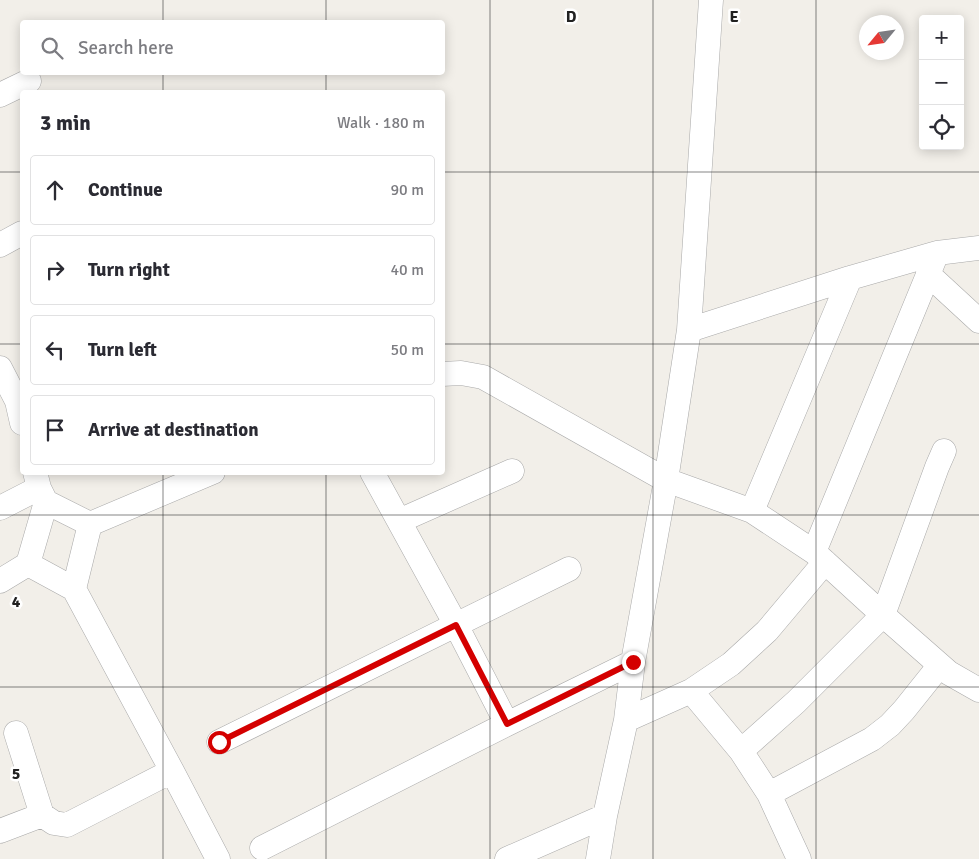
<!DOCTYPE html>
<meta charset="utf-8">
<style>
body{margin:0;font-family:Signika,sans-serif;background:#f7f7f7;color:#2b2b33}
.controls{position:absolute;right:15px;top:15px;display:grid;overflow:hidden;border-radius:5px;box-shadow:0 2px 12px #0003}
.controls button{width:45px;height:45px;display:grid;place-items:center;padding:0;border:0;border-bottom:1px solid #e1e1e2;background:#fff;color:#2b2b33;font:25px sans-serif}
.compass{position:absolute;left:859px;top:15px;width:45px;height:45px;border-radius:50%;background:#fff;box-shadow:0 2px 12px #0003;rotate:241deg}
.stop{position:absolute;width:15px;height:15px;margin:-11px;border:4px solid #d40000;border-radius:50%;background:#fff}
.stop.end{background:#d40000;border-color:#fff;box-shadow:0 1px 5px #0008}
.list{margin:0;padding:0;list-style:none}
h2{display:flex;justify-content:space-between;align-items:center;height:65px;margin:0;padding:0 20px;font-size:21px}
h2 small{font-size:16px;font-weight:400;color:#7c7c81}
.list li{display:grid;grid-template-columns:32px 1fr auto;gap:15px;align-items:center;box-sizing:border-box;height:70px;margin:0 10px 10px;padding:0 10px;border:1px solid #e1e1e2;border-radius:5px}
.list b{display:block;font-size:19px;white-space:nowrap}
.list em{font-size:16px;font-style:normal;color:#7c7c81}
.icon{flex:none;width:28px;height:28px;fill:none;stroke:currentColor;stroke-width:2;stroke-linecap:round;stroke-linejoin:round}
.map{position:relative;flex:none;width:979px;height:859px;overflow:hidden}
.search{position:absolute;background:#fff;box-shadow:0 2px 12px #0003;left:20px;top:20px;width:425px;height:55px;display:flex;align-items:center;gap:12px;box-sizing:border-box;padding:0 18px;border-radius:5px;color:#7c7c81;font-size:19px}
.panel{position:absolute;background:#fff;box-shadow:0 2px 12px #0003;left:20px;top:90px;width:425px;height:385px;border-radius:5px}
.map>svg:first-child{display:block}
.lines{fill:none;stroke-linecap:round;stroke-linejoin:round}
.minor-casing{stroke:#a9a9a9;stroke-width:25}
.minor{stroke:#fff;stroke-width:24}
.route{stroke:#d40000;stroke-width:6}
.grid{fill:none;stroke:#222;stroke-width:1;stroke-opacity:0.55}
.grid-label{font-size:16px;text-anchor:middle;font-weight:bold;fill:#222;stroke:#fff;stroke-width:5;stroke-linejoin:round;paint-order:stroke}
</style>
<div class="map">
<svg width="979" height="859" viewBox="0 0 979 859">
<rect width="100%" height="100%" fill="#f2efe9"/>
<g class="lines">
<defs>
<path id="minor" d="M0,95L29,81
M0,245L22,233
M928,274L979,321
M689,330L850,278L937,253L979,248
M0,368L17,401L22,423
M442,374L461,373L483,377L666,480L752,511L814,552L883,615L949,673L979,690
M35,472L39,488L46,502L90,524L74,589
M372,472L456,625L507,724
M46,502L28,564L74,589L172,771L218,859
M0,508L39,488
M752,511L850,278
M399,521L512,471
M90,524L213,472
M814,552L937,253
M0,581L28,564
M691,691L731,664L767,631L825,562
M626,720L691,691L741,751L769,794L799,859
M16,733L42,815L54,823L67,825L172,771
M219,742L569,569
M741,751L796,702L883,615L937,467L944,451
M769,794L872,739L890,725L904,710L940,665
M0,831L42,815
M262,848L507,724L633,662
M507,859L605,816
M598,859L605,816L626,720L633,662L666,480L689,330L711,0"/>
</defs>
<use href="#minor" class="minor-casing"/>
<use href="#minor" class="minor"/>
</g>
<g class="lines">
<path class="route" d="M219,742L456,625L507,724L633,662"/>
</g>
<path class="grid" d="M163,0V22M326,0V22M490,0V859M653,0V859M816,0V859M163,72V92M326,72V92M0,172H22M442,172H979M0,344H22M442,344H979M163,472V859M326,472V859M0,515H979M0,687H979"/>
<g class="grid-label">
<text x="571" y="22">D</text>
<text x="734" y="22">E</text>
<text x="16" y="607">4</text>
<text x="16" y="779">5</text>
</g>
</svg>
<div class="controls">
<button>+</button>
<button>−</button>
<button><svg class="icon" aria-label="locate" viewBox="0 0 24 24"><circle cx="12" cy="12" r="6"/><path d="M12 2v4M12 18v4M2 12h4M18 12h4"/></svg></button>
</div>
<svg class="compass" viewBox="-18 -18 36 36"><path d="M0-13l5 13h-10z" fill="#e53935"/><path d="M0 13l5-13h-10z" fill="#7c7c81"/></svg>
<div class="stop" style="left:219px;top:742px"></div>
<div class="stop end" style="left:633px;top:662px"></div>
<div class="search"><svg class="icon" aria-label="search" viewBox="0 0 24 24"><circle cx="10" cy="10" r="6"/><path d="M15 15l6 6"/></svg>Search here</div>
<section class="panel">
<h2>3 min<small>Walk · 180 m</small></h2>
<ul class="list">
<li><svg class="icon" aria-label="ahead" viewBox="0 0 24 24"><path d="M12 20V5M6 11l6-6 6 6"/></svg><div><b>Continue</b></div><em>90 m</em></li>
<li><svg class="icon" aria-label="right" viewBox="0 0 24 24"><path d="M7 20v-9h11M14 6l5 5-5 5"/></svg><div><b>Turn right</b></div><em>40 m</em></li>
<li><svg class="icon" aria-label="left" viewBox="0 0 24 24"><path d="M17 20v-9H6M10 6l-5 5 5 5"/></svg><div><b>Turn left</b></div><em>50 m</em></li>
<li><svg class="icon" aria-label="arrive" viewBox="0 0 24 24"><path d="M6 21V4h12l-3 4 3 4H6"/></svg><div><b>Arrive at destination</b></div></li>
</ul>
</section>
</div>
